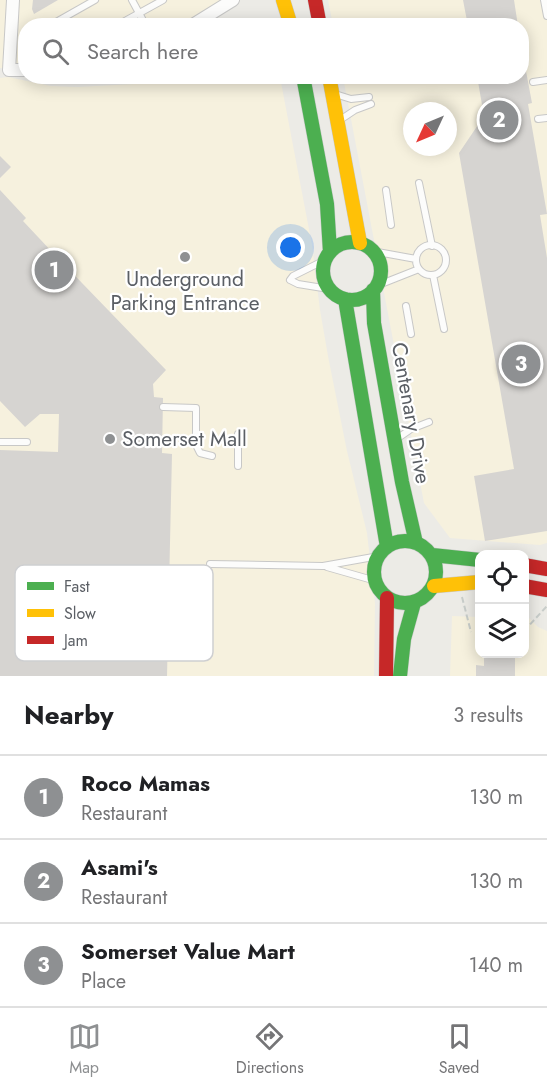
<!DOCTYPE html>
<style>
body{margin:0;font-family:Jost,sans-serif;background:#f2f2f2;color:#202124}
.controls{position:absolute;right:18px;bottom:18px;display:grid;overflow:hidden;border-radius:12px;box-shadow:0 3px 15px #0003}
.controls button{width:54px;height:54px;display:grid;place-items:center;padding:0;border:0;border-bottom:2px solid #e0e0e0;background:#fff;color:#202124;font:30px sans-serif}
.compass{position:absolute;left:403px;top:102px;width:54px;height:54px;border-radius:50%;background:#fff;box-shadow:0 3px 15px #0003;rotate:226deg}
.you{position:absolute;left:291px;top:248px;width:21px;height:21px;margin:-15px;border:4px solid #fff;border-radius:50%;background:#1a73e8;box-shadow:0 0 0 9px #1a73e833}
.badge{display:grid;place-items:center;width:39px;height:39px;border-radius:50%;background:#8e9092;color:#fff;font-size:20px;font-weight:700}
.pin{position:absolute;translate:-50% -50%;border:3px solid #fff;box-shadow:0 2px 6px #0006}
.list{margin:0;padding:0;list-style:none}
h2{display:flex;justify-content:space-between;align-items:center;height:78px;margin:0;padding:0 24px;font-size:26px}
h2 small{font-size:20px;font-weight:400;color:#757577}
.list li{display:grid;grid-template-columns:39px 1fr auto;gap:18px;align-items:center;box-sizing:border-box;height:84px;padding:0 24px;border-top:2px solid #e0e0e0}
.list b{display:block;font-size:22px;white-space:nowrap}
.list p{margin:0;font-size:20px;white-space:nowrap;color:#757577}
.list em{font-size:20px;font-style:normal;color:#757577}
.icon{flex:none;width:33px;height:33px;fill:none;stroke:currentColor;stroke-width:2;stroke-linecap:round;stroke-linejoin:round}
.map{position:relative;flex:none;width:547px;height:676px;overflow:hidden}
.search{position:absolute;background:#fff;box-shadow:0 3px 15px #0003;left:18px;right:18px;top:18px;height:66px;display:flex;align-items:center;gap:15px;box-sizing:border-box;padding:0 21px;border-radius:24px;color:#757577;font-size:22px}
.sheet{height:330px;background:#fff}
nav{display:flex;justify-content:space-around;align-items:center;box-sizing:border-box;height:84px;border-top:2px solid #e0e0e0;background:#fff;font-size:16px;color:#757577}
nav a{display:grid;justify-items:center;gap:3px}
nav .on{color:#8e9092}
.map>svg:first-child{display:block}
.commercial{fill:#f6f1de;fill-rule:evenodd}
.building{fill:#d6d4d1}
.lines{fill:none;stroke-linecap:round;stroke-linejoin:round}
.lane-casing{stroke:#c8c8c7;stroke-width:8}
.street-casing{stroke:#c8c8c7;stroke-width:14}
.fast-casing{stroke:#c8c9c8;stroke-width:15}
.slow-casing{stroke:#c8c9c8;stroke-width:15}
.jam-casing{stroke:#c8c9c8;stroke-width:15}
.path{stroke:#c8cdca;stroke-width:2;stroke-dasharray:6 3;stroke-linecap:butt}
.lane{stroke:#fcfcfb;stroke-width:6}
.street{stroke:#fcfcfb;stroke-width:12}
.fast{stroke:#4caf50;stroke-width:14}
.slow{stroke:#ffc107;stroke-width:14}
.jam{stroke:#c62828;stroke-width:14}
.poi-dot{fill:#8e9092;stroke:#fff;stroke-width:2}
.labels{text-anchor:middle;dominant-baseline:central;stroke-width:4.5;stroke-linejoin:round;paint-order:stroke}
.poi-label{font-size:21px;fill:#5b5f65;stroke:#fff}
.street-label{font-size:21px;fill:#5b5f65;stroke:#fff}
.key{fill:#fff;stroke:#cecfd1;stroke-width:1.5}
.key-label{font-size:16px;fill:#5b5f65}
</style>
<div class="map">
<svg width="547" height="676" viewBox="0 0 547 676">
<rect width="100%" height="100%" fill="#ecebe6"/>
<path class="commercial" d="M0,0H226L188,25L26,26L25,69L0,68Z
M328,0H547V543L540,545L450,538L424,503L343,77L522,76V26L333,25ZM412,111H448V147H412Z
M8,77L51,86L77,87L153,83L155,77H280L312,245L320,310L328,356L347,451L367,533L375,603L374,676H0V78Z
M452,616L479,617L480,654H524L525,618H529L538,627L547,631V676H450Z"/>
<path class="building" d="M33,0H58L34,14L32,9Z
M463,0H514L518,26H468Z
M522,50L532,103L528,104L547,214L540,215L547,258V531L485,541L474,476L514,469L459,153L484,116L477,76H522Z
M0,156L11,167L0,178Z
M0,190L26,218L23,221L54,254L166,370L153,384L154,397L163,398L162,453L172,454L167,676H0V450L58,452L59,414H40L25,427L0,401Z
M484,655L515,656V676H476V665L484,666Z"/>
<g class="lines">
<defs>
<path id="lane" d="M132,0L146,26
M544,0L547,16
M49,26L95,0
M116,26L163,0
M533,82L547,80
M335,94L351,99L369,97
M538,119L547,118
M340,120L355,110L371,104
M419,183L432,246
M386,190L391,225
M416 260a15 15 0 1 1 30 0a15 15 0 1 1-30 0Z
M372,251L416,259
M325,260L293,276L290,280L298,284L329,289
M433,275L444,329
M376,286L419,269
M406,306L411,334
M163,407L196,408V445L200,453L212,456
M398,438L411,429L429,422
M0,442H27
M238,466V434
M210,564L323,566L379,556
M327,567L376,581"/>
<path id="street" d="M13,0L9,70H26
M191,26L233,0"/>
<path id="fast" d="M303,76L327,204L330,252
M323 271a29 29 0 1 1 58 0a29 29 0 1 1-58 0Z
M373,290L374,323L402,482L416,543
M345,299L387,547
M374 572a31 31 0 1 1 62 0a31 31 0 1 1-62 0Z
M432,555L480,560
M400,676L404,639L414,603"/>
<path id="slow" d="M283,0L291,26
M329,76L360,243
M434,586L480,582"/>
<path id="jam" d="M315,0L320,26
M524,565L547,569
M524,586L547,590
M386,676L387,598"/>
</defs>
<use href="#lane" class="lane-casing"/>
<use href="#street" class="street-casing"/>
<use href="#fast" class="fast-casing"/>
<use href="#slow" class="slow-casing"/>
<use href="#jam" class="jam-casing"/>
<path class="path" d="M462,597L471,632
M524,631L547,606"/>
<use href="#lane" class="lane"/>
<use href="#street" class="street"/>
<use href="#fast" class="fast"/>
<use href="#slow" class="slow"/>
<use href="#jam" class="jam"/>
</g>
<g class="poi-dot">
<circle cx="185" cy="257" r="6"/>
<circle cx="110" cy="439" r="6"/>
</g>
<g class="labels">
<g class="poi-label">
<text x="185" y="279">Underground<tspan x="185" dy="24">Parking Entrance</tspan></text>
<text x="122" y="439" text-anchor="start">Somerset Mall</text>
</g>
<g class="street-label">
<text transform="translate(411 413) rotate(80)">Centenary Drive</text>
</g>
</g>
<rect x="15" y="565" width="198" height="96" rx="9" class="key"/>
<rect x="27" y="582" width="27" height="8" fill="#4caf50"/>
<rect x="27" y="609" width="27" height="8" fill="#ffc107"/>
<rect x="27" y="636" width="27" height="8" fill="#c62828"/>
<g class="key-label">
<text x="64" y="592">Fast</text>
<text x="64" y="619">Slow</text>
<text x="64" y="646">Jam</text>
</g>
</svg>
<div class="controls">
<button><svg class="icon" aria-label="locate" viewBox="0 0 24 24"><circle cx="12" cy="12" r="6"/><path d="M12 2v4M12 18v4M2 12h4M18 12h4"/></svg></button>
<button><svg class="icon" aria-label="layers" viewBox="0 0 24 24"><path d="M12 4l9 5-9 5-9-5zM3 14l9 5 9-5"/></svg></button>
</div>
<svg class="compass" viewBox="-18 -18 36 36"><path d="M0-13l5 13h-10z" fill="#e53935"/><path d="M0 13l5-13h-10z" fill="#757577"/></svg>
<div class="you"></div>
<div class="pin badge" style="left:54px;top:270px">1</div>
<div class="pin badge" style="left:499px;top:120px">2</div>
<div class="pin badge" style="left:521px;top:364px">3</div>
<div class="search"><svg class="icon" aria-label="search" viewBox="0 0 24 24"><circle cx="10" cy="10" r="6"/><path d="M15 15l6 6"/></svg>Search here</div>
</div>
<section class="sheet">
<h2>Nearby<small>3 results</small></h2>
<ul class="list">
<li><span class="badge">1</span><div><b>Roco Mamas</b><p>Restaurant</p></div><em>130 m</em></li>
<li><span class="badge">2</span><div><b>Asami's</b><p>Restaurant</p></div><em>130 m</em></li>
<li><span class="badge">3</span><div><b>Somerset Value Mart</b><p>Place</p></div><em>140 m</em></li>
</ul>
</section>
<nav>
<a class="on"><svg class="icon" aria-label="map" viewBox="0 0 24 24"><path d="M3 6l6-2 6 2 6-2v14l-6 2-6-2-6 2zM9 4v14M15 6v14"/></svg>Map</a>
<a><svg class="icon" aria-label="directions" viewBox="0 0 24 24"><path d="M12 3l9 9-9 9-9-9zM9 14v-3h6M13 9l2 2-2 2"/></svg>Directions</a>
<a><svg class="icon" aria-label="saved" viewBox="0 0 24 24"><path d="M7 4h10v16l-5-4-5 4z"/></svg>Saved</a>
</nav>
